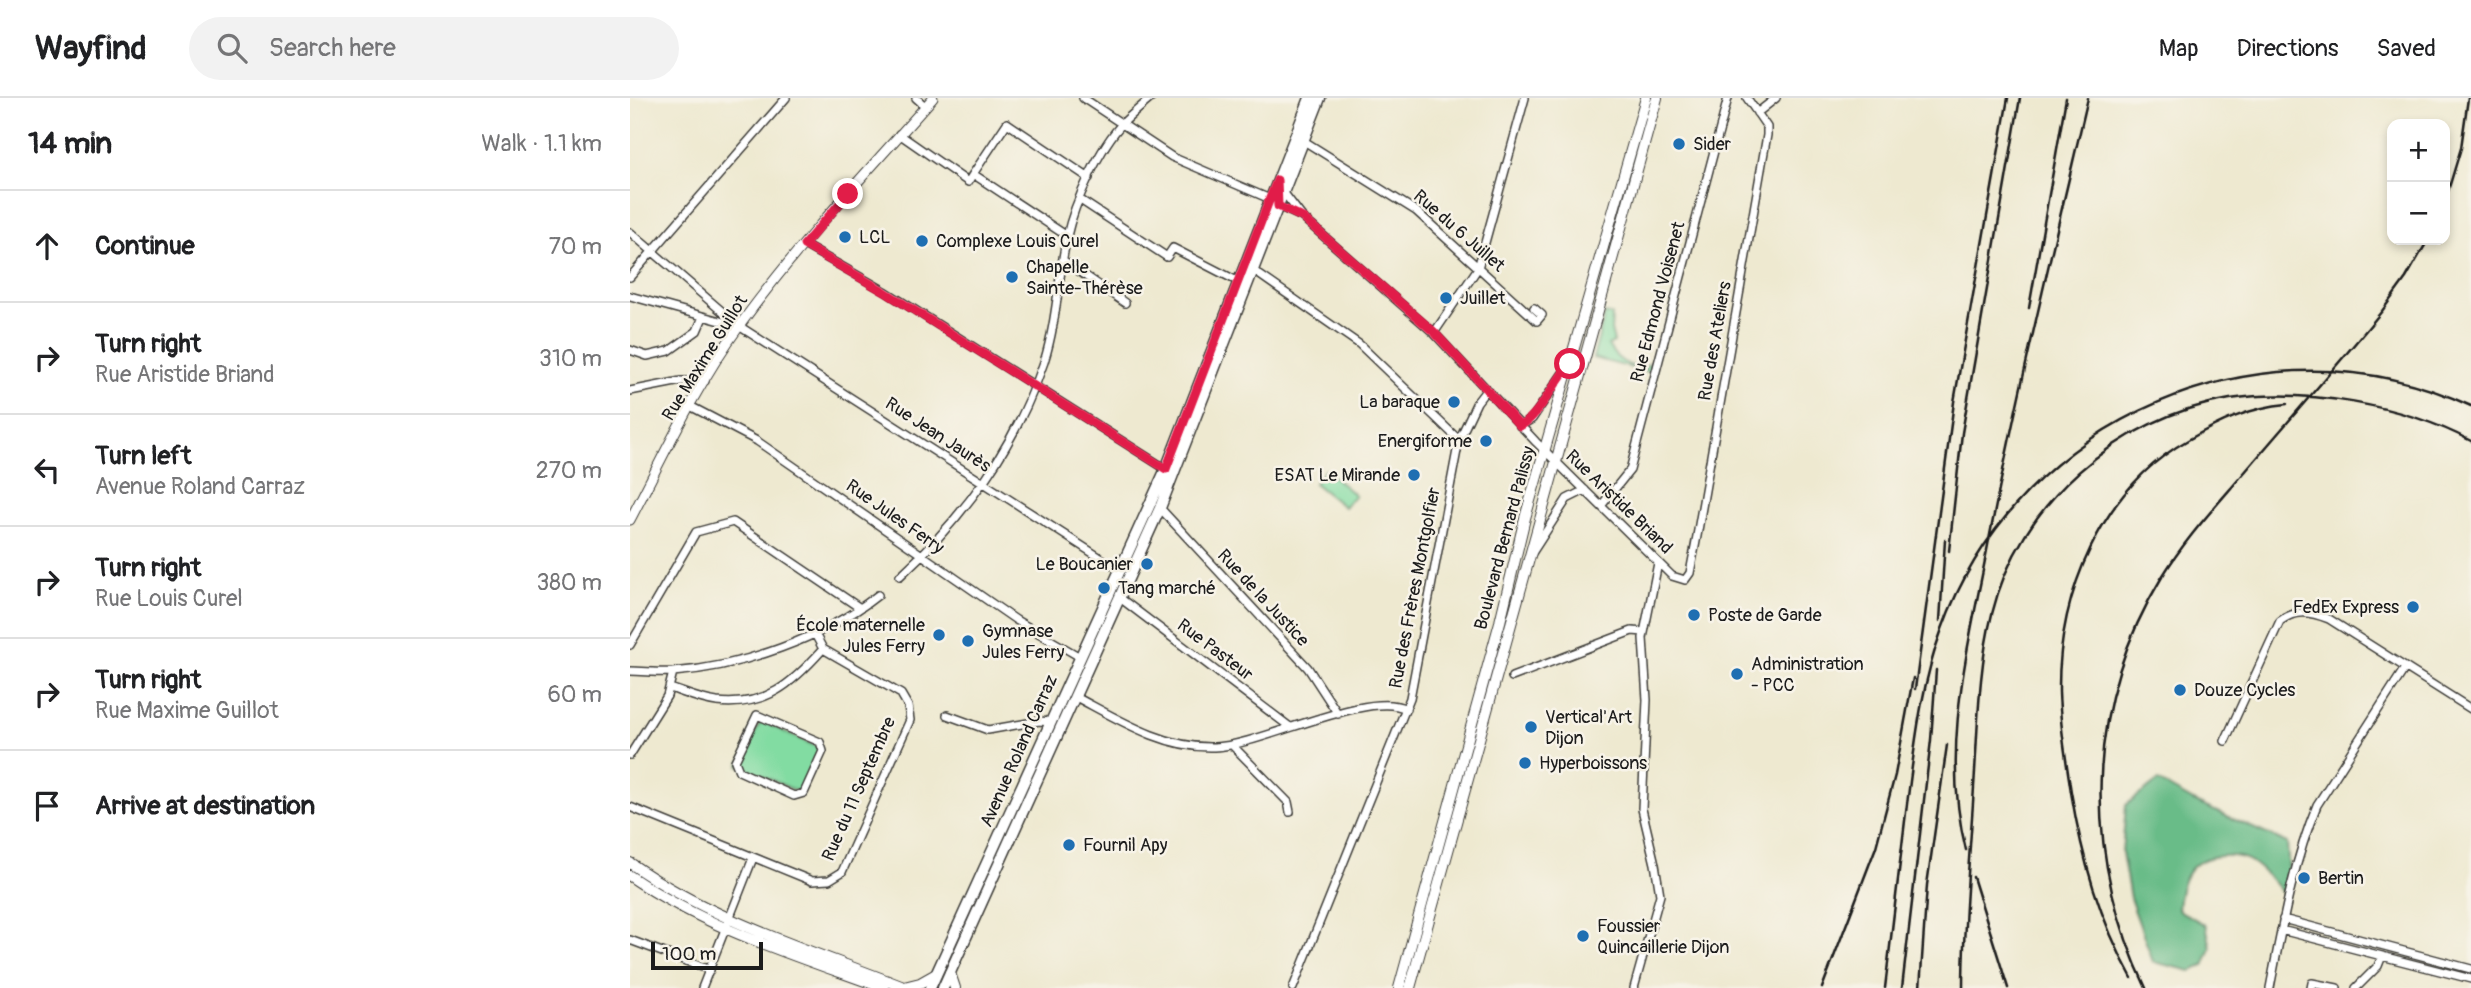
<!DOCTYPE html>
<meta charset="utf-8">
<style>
body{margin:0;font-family:Pangolin,sans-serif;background:#f2f2f2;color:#202124}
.controls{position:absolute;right:21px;top:21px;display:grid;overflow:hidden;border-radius:14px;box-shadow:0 4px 10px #0003}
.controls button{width:63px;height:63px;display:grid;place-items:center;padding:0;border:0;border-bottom:2px solid #e0e0e0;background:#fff;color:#202124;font:35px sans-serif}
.scale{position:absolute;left:21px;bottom:18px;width:112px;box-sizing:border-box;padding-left:7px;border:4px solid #1c1c1c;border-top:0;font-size:19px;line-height:24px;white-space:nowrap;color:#1c1c1c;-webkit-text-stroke:5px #f7f3e8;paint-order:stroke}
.stop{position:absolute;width:21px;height:21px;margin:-16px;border:5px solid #e11d48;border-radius:50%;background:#fff}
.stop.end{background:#e11d48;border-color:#fff;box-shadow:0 2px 7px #0008}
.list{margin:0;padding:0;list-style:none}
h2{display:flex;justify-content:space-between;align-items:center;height:91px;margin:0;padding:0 28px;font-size:30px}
h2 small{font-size:23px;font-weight:400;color:#757577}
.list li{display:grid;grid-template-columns:46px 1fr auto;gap:21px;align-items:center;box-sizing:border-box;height:112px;padding:0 28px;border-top:2px solid #e0e0e0}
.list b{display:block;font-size:26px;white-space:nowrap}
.list p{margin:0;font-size:23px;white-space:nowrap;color:#757577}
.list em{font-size:23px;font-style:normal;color:#757577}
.icon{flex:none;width:38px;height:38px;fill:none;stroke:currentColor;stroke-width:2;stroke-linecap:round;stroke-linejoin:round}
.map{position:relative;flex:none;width:1841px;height:890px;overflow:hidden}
header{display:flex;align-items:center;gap:42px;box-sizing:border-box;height:98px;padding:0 35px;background:#fff;border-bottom:2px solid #e0e0e0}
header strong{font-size:33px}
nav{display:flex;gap:38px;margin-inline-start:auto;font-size:24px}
.search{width:490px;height:63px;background:#f2f2f2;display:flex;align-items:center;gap:18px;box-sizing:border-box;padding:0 24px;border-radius:38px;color:#757577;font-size:26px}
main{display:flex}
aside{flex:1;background:#fff}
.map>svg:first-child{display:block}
.green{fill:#82dca2;stroke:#4f7c5f;stroke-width:2}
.forest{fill:#69bc88;stroke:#426c52;stroke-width:2}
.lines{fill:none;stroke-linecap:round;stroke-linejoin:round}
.minor-casing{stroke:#3c3b37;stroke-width:10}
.tertiary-casing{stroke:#3c3b37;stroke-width:11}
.secondary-casing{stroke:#3c3b37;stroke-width:12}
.primary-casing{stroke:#3c3b37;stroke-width:13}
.minor{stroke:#fff;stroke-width:7}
.tertiary{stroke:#fff;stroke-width:9}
.secondary{stroke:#fff;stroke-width:10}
.primary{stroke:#fff;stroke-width:10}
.rail{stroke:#1c1c1c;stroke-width:2.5}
.route{stroke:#e11d48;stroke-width:9}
.poi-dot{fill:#1f6fb2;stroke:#f7f3e8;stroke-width:2.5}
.labels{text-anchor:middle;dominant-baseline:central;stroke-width:5;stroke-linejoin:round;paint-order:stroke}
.poi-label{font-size:18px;fill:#1c1c1c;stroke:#f7f3e8;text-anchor:start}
.street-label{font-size:18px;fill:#1c1c1c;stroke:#f7f3e8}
</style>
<header>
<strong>Wayfind</strong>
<div class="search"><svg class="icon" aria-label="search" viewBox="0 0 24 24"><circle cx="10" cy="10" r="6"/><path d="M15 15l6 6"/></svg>Search here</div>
<nav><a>Map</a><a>Directions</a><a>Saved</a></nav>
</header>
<main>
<aside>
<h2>14 min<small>Walk · 1.1 km</small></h2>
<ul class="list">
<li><svg class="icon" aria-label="ahead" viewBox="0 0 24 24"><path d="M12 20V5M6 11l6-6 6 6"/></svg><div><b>Continue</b></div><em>70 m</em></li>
<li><svg class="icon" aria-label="right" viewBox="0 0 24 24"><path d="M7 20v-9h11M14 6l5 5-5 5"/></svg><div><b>Turn right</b><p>Rue Aristide Briand</p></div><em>310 m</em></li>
<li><svg class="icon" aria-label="left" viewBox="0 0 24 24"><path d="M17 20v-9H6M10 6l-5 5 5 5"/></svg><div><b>Turn left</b><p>Avenue Roland Carraz</p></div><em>270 m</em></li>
<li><svg class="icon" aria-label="right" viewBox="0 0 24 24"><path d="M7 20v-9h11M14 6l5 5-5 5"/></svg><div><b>Turn right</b><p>Rue Louis Curel</p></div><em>380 m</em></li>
<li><svg class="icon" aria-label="right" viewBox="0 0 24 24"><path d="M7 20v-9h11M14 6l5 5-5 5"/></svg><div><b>Turn right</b><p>Rue Maxime Guillot</p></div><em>60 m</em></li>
<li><svg class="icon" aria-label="arrive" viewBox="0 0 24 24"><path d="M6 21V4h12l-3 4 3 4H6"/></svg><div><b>Arrive at destination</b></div></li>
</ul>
</aside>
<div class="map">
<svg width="1841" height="890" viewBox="0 0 1841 890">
<rect width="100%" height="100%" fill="#f7f3e8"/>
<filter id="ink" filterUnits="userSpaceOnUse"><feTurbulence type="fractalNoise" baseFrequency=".0143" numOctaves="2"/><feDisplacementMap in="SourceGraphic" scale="14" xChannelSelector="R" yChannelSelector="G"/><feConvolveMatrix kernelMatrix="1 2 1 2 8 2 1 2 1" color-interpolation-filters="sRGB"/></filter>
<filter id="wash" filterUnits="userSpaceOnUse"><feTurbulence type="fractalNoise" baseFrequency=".00686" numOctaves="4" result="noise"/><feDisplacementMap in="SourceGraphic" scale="28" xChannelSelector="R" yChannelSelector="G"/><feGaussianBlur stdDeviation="1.57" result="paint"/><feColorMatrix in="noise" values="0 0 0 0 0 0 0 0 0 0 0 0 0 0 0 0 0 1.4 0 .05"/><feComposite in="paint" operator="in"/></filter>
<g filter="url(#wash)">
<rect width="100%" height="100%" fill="#eee9d0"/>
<path class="green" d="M975,216L982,217L981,232L984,244L978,247C986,262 998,268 1014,271L1018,266H1023L1022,275L963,260Z
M695,372L725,397L714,409L684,385Z
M131,623L190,650L170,695L109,667Z"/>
<path class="forest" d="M1528,683L1567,705L1657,745L1659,775L1654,797C1645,786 1635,773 1623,765C1614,758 1602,757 1591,758C1558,760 1550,783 1548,812L1576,827L1581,850L1574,868L1561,873L1523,864L1500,800L1492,755L1496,707Z"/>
</g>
<g filter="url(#ink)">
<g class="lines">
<defs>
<path id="minor" d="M286,0L295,8
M453,0L542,59L640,101
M1127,15L1146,0
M269,36L338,84L343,76L437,138
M674,43L786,113L907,223L912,217L904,210
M343,76L377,25L459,80
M654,95L673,120L804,235L906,344L1042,478L1055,482L1060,475L1067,438L1137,37V29L1117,0
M449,101L537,159L543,150L609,184
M648,108L670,118
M0,134L109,228L480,466L491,470
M174,147L255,193L536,371
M434,163L495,205
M624,173L729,246L829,342
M0,179L156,0
M0,198L105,227
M804,235L848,170L895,0
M0,252L17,258L39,253L67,233L73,219
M0,293L51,283H75
M60,308L127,343L386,522L450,559
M890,328L902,321L937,269
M971,408L1000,372L1098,0
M530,410L678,570L708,616
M902,455L937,401L955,392
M270,478C336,417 385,349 414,264C427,223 428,180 437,138C444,106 470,48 493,25C502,16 512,8 521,0
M490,500L660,629
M0,547L66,434L103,424L230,510
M0,573C14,573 29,575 43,574C112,569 194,540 248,497
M882,579L1002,533L1014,534
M40,590C55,595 71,602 87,604C136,609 162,586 193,551
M444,598C486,620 534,651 584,649C630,648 739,591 776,611
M127,617L190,644L193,653L174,695L164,698L109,673L105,663Z
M317,617L358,632L409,623L422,624
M1595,643L1650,523C1667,511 1680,514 1699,521L1841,611
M603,648L658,704L660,714
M0,657L37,598L43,574
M0,709L182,783L199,782L212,774L280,622L278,608L271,596L193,551L185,536
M1653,821L1841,871
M1651,832L1841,881
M0,842L80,872
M72,890L123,760
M663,890L780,600L829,342L847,304L857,291
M1004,890L1030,797L1025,766L1012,711L1017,602L1013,540L1028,465
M1640,890C1652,828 1663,765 1687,707L1775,570
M1681,890L1682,885L1707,890
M1726,890L1748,868L1752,858"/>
<path id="tertiary" d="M0,422C34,357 66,287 110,227C168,147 237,74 303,0"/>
<path id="secondary" d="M0,765C82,823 183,853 276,890
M0,778C77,831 167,858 254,890
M320,875L325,890
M274,889L290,885L306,876
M769,890L870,524L895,420L1016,0
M780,890L1027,0"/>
<path id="primary" d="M300,890L536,371L680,0
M313,890L530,410L690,0"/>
</defs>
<use href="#minor" class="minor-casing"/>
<use href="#tertiary" class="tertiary-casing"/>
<use href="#secondary" class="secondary-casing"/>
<use href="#primary" class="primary-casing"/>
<use href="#minor" class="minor"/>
<use href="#tertiary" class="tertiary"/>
<use href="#secondary" class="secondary"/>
<use href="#primary" class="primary"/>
<path class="rail" d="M1815,103L1831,50L1838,0
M1399,210L1436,0
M1319,453L1332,335L1390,0
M1310,523L1315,442
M1285,591L1324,304L1378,0
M1336,752C1310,650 1339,547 1358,447C1387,297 1423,149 1458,0
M1343,779L1378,890
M1502,880C1469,821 1452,760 1441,694C1436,661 1430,628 1429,594C1428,497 1471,391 1558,342C1589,324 1621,309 1657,306
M1192,890L1246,749L1265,677L1283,580
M1255,890C1262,829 1270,768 1277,706C1285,647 1291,587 1312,531C1388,320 1636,212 1841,308
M1272,890L1301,642L1306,572
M1290,890L1297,787L1317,647
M1333,890C1333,823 1340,756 1344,689C1348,632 1348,572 1362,516C1389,405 1488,319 1600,301C1675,290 1774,307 1841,343
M1516,890C1452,755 1454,608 1532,479C1555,441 1586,408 1614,375C1660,321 1707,268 1752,213L1776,180L1798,142"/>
</g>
</g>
<g class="lines" filter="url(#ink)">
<path class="route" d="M218,96L174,147L255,194L536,371L647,82L648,108L673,120L804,234L890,328C910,317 924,284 940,266"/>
</g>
<g class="poi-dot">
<circle cx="1049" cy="46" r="7"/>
<circle cx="215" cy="139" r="7"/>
<circle cx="292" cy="143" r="7"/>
<circle cx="382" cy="179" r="7"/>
<circle cx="816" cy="200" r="7"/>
<circle cx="824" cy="304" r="7"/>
<circle cx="856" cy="343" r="7"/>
<circle cx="784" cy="377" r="7"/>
<circle cx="517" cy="466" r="7"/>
<circle cx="474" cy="490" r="7"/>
<circle cx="1783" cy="509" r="7"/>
<circle cx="1064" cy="517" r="7"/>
<circle cx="309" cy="537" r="7"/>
<circle cx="338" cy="543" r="7"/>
<circle cx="1107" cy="576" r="7"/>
<circle cx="1550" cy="592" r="7"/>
<circle cx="901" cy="629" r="7"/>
<circle cx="895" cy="665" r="7"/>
<circle cx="439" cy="747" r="7"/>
<circle cx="1674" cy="780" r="7"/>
<circle cx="953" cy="838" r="7"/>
</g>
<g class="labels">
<g class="poi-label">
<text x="1063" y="46">Sider</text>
<text x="229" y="139">LCL</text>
<text x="306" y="143">Complexe Louis Curel</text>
<text x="396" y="169">Chapelle<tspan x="396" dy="21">Sainte-Thérèse</tspan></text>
<text x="830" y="200">Juillet</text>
<text x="810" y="304" text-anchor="end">La baraque</text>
<text x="842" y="343" text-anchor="end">Energiforme</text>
<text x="770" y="377" text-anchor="end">ESAT Le Mirande</text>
<text x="503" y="466" text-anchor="end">Le Boucanier</text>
<text x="488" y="490">Tang marché</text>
<text x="1769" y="509" text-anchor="end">FedEx Express</text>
<text x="1078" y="517">Poste de Garde</text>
<text x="295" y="527" text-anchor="end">École maternelle<tspan x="295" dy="21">Jules Ferry</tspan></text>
<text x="352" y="533">Gymnase<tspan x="352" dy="21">Jules Ferry</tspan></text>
<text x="1121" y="566">Administration<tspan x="1121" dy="21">- PCC</tspan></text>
<text x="1564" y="592">Douze Cycles</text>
<text x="915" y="619">Vertical'Art<tspan x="915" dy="21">Dijon</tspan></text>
<text x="909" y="665">Hyperboissons</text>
<text x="453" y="747">Fournil Apy</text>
<text x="1688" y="780">Bertin</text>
<text x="967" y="828">Foussier<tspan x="967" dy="21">Quincaillerie Dijon</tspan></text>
</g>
<g class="street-label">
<text transform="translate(829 133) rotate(41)">Rue du 6 Juillet</text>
<text transform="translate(1028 204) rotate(-75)">Rue Edmond Voisenet</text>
<text transform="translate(1085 243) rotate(-80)">Rue des Ateliers</text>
<text transform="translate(75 260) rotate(-58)">Rue Maxime Guillot</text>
<text transform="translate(308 337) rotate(33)">Rue Jean Jaurès</text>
<text transform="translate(989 404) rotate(44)">Rue Aristide Briand</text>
<text transform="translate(265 419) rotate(35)">Rue Jules Ferry</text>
<text transform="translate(875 440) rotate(-75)">Boulevard Bernard Palissy</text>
<text transform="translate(785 490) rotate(-79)">Rue des Frères Montgolfier</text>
<text transform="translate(633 500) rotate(47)">Rue de la Justice</text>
<text transform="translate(585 552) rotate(37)">Rue Pasteur</text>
<text transform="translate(389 653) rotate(-66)">Avenue Roland Carraz</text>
<text transform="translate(229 691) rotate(-66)">Rue du 11 Septembre</text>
</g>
</g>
</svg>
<div class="controls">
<button>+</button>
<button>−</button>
</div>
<div class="scale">100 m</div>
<div class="stop" style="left:940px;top:266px"></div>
<div class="stop end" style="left:218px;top:96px"></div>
</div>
</main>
